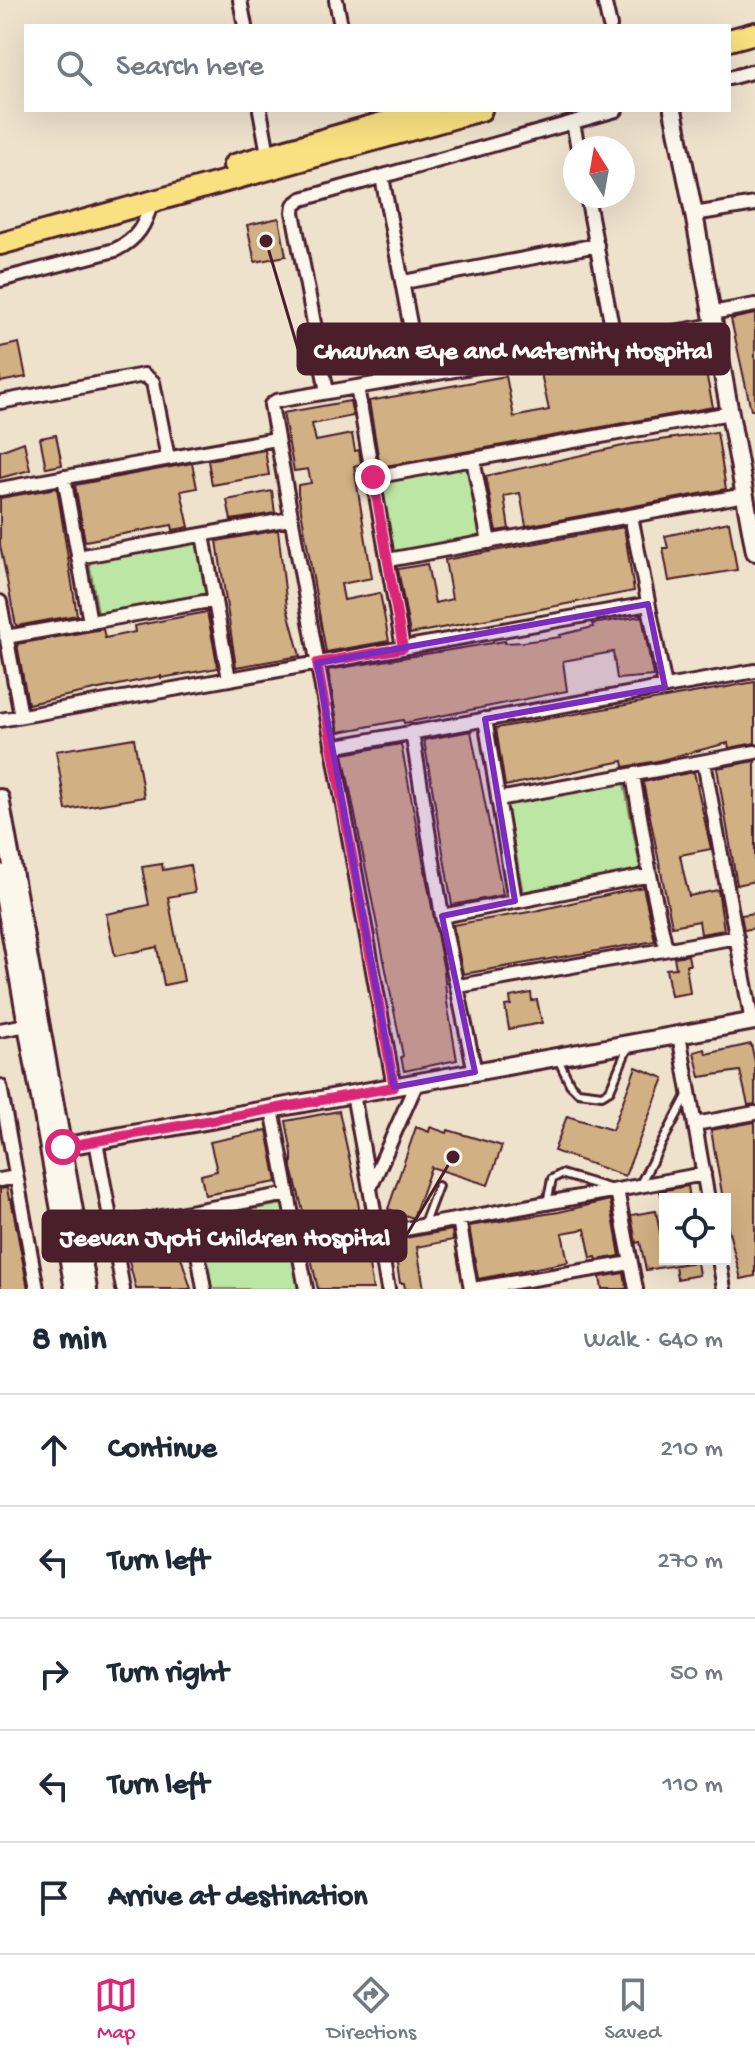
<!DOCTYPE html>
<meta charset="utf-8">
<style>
body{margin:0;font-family:"Gochi Hand",sans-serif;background:#f2f2f3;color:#1f2937}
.controls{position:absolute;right:24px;bottom:24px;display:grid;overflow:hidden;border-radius:0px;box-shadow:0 8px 32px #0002}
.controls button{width:72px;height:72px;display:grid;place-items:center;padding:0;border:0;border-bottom:2px solid #e0e1e3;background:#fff;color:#1f2937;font:40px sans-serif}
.compass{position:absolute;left:563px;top:136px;width:72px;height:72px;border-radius:50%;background:#fff;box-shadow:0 8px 32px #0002;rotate:349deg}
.stop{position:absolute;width:24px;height:24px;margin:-18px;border:6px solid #db2777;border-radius:50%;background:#fff}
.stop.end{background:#db2777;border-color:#fff;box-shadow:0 2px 8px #0008}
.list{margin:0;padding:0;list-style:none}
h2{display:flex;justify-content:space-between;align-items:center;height:104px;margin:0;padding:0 32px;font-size:34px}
h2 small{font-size:26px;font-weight:400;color:#747a83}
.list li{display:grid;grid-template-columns:52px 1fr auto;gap:24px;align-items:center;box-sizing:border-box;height:112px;padding:0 32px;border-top:2px solid #e0e1e3}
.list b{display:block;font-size:30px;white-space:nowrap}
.list em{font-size:26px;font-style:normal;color:#747a83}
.icon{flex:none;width:44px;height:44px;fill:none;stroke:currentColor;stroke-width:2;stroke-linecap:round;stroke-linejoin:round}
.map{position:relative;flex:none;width:755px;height:1289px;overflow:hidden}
.search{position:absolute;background:#fff;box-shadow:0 8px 32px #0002;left:24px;right:24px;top:24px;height:88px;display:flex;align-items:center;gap:20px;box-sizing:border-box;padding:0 28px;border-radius:0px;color:#747a83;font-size:30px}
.sheet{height:664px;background:#fff}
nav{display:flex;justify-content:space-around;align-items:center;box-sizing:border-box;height:112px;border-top:2px solid #e0e1e3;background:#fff;font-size:22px;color:#747a83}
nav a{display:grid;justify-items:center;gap:4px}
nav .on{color:#db2777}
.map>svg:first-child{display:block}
.green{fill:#bce6a3;stroke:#838267;stroke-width:2}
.building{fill:#d1b084;stroke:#4a1f2b;stroke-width:2}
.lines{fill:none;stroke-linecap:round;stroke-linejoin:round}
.service-casing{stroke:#4a1f2b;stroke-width:12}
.minor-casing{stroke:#4a1f2b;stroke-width:18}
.tertiary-casing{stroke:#4a1f2b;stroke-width:22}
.primary-casing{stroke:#4a1f2b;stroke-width:26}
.service{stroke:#fbf7ec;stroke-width:6}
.minor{stroke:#fbf7ec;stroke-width:12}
.tertiary{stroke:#fbf7ec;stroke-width:16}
.primary{stroke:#f9e181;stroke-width:20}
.route{stroke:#db2777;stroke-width:10}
.marked{fill:#7b2cbf;fill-opacity:0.2;stroke:#7b2cbf;stroke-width:6;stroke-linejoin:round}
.leader{fill:none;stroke:#4a1f2b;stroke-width:3}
.callout-dot{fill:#4a1f2b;stroke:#fbf7ec;stroke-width:3}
.callout{fill:#4a1f2b;stroke:#4a1f2b;stroke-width:3}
.callout-label{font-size:26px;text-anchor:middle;font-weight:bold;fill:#fff}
</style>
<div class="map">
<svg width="755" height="1289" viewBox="0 0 755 1289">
<rect width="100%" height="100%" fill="#eee2cd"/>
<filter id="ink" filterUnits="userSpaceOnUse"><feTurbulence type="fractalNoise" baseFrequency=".0125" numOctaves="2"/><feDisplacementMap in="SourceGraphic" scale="16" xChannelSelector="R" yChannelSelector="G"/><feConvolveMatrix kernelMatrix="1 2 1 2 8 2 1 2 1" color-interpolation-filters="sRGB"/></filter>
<g filter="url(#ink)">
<path class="green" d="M468,466L481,536L394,552L381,483Z
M198,542L208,593L98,613L89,562Z
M624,783L641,872L523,893L507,805Z
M283,1204L298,1289H212L199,1219Z"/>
<path class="building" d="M279,218L286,256L255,262L247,225Z
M755,314V410H751L731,319Z
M699,339L713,407L380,467L369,401L506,376L514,417L549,410L540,369Z
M19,343L26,377L0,382V347Z
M350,401L353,416L312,424L316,441L352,434L355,451L359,450L361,464L354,466L372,578L341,584L344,600L380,593L389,641L326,652L298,493V485L311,483L308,469L294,471L283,413Z
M717,432L726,489L526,526L520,493L504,496L509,529L496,531L486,476L632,444Z
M56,435L62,465L46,468L40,438Z
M24,442L30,470L0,478V451Z
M265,450L269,475L212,485L208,460Z
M192,463L197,488L181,491L189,527L173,530L172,525L85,541L75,485Z
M57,488L77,615L16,626L0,545V498Z
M272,491L275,513L231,520L227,500Z
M729,522L737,570L669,581L663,548H668L665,536Z
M624,527L634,591L410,634L398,569L427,564L435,603L452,599L445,560Z
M278,530L287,607L300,656L236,667L217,541Z
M207,612L218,668L161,678V676L28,704L17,644L103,629L105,638L135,632L134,626Z
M642,616L653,676L617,679L613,652L563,661L567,691L404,723L403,720L339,732L328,670L505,641V643L523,642L561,637L560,635L593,627L592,624Z
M755,682V743L729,748L728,743L657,761L624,767L623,761L505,786L496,728Z
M471,731L503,895L452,905L424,740Z
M134,738L144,797L66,810L56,751Z
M401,744L444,971L447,1002L457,1060L404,1071L401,1057L403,1056L343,754Z
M755,761V881L737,885L717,768Z
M694,772L711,849L680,855L683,870L689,896L718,890L724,930L701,934L699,921L672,926L643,782Z
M162,864L163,870L190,865L195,892L168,897L184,981L164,985L157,947L115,956L106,914L149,905L142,867Z
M643,887L655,941L463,974L453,925L535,911Z
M755,913V928L744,930L741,915Z
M688,955L690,965H686L690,993L671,996L666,969L676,968L674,957Z
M531,993L532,1001L537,1000L542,1023L509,1029L505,1006L511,1005L510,997Z
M751,1044L755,1062V1104L748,1105L740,1071L700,1077L694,1052L705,1049L706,1054Z
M636,1067L664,1078L625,1176L554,1151L567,1116L612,1130Z
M339,1111L355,1185L373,1289H318L307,1241H309L307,1227L292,1168V1153L286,1121Z
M755,1122V1276L741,1279L728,1228L711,1130Z
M416,1127L429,1132L430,1127L447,1133L448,1130L502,1146L488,1185L431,1167L413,1218L388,1209Z
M267,1130L277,1182L205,1195L201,1175L217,1171L210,1142Z
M688,1186L690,1199H662L660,1191Z
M7,1188L9,1199H11L28,1289H2L0,1286V1189Z
M610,1200L620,1256L597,1260L596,1257L591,1258L585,1229L562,1233L568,1262L478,1279L469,1226L559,1212Z
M656,1211L665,1259H682L683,1264L646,1270L640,1242L636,1243L631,1215Z
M177,1223L180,1254L191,1289H136L122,1233Z
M452,1230L453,1240L417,1247L424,1289H405L404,1283H400L393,1240Z
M697,1262L699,1275L677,1279L675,1265Z
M624,1273L627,1289H602L600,1277Z"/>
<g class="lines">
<defs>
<path id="service" d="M557,1057L570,1084L578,1092L602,1095L610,1090L628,1047
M639,1186L688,1094
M547,1203L552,1179L561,1174L612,1189
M423,1226L438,1186"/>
<path id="minor" d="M240,0L245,26
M336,0L341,26
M604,0L610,26
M729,78L755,71
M260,110L268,154
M573,123L578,148
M382,177L420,376
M587,196L615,342
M694,214L755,204
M0,280L115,250C138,239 145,225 152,201
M404,282L597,245
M712,313L755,305
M357,387L403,648
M327,392L293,212L294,205L302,199L616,110
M0,402L144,375L153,382L168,458
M473,459L489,542
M64,477L90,622
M373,477L730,413
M0,489L276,439
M631,516L665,687
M203,535L229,679
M78,557L290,519
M388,560L745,495
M0,602L21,716
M6,637L215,600
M485,719L515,901
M0,720L648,604
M412,732L442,916L475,1072
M332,747L755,671
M704,762L752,1022
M633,775L650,875L666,949
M498,799L755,752
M442,916L650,875
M459,986L737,937
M0,1030L32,1024
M679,1035L708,1199
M0,1086L37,1289
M394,1087L271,405L276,401L714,325
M353,1094L388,1289
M272,1109L306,1289
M695,1124L755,1113
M96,1141L123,1289
M0,1180L16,1177
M370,1188L417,1082
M617,1190L636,1289
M191,1212L204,1289
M459,1219L471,1289
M112,1226L288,1194
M378,1234L704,1174
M719,1259L724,1289
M473,1289L631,1263"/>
<path id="tertiary" d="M673,110L694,214L755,552
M0,798L88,1289
M0,873L74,1289
M50,1149L755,1021"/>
<path id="primary" d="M729,40L755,33
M234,165L428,110
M0,244L481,110"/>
</defs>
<use href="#service" class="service-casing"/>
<use href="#minor" class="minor-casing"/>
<use href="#tertiary" class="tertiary-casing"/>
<use href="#primary" class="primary-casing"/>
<use href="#service" class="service"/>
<use href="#minor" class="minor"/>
<use href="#tertiary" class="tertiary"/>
<use href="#primary" class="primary"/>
</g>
</g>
<g class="lines" filter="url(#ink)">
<path class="route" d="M63,1147L394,1087L317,663L403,648L373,477"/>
</g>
<path class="marked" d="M648,604L665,687L485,719L515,901L442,916L475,1072L394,1087L317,663Z"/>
<path class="leader" d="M266 241L298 349M453 1157L406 1236"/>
<g class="callout-dot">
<circle cx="266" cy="241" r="8"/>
<circle cx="453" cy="1157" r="8"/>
</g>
<g class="callout">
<rect x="298" y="324" width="431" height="50" rx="8"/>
<rect x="43" y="1211" width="363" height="50" rx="8"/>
</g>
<g class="callout-label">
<text x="513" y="358">Chauhan Eye and Maternity Hospital</text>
<text x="225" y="1245">Jeevan Jyoti Children Hospital</text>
</g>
</svg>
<div class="controls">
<button><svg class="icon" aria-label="locate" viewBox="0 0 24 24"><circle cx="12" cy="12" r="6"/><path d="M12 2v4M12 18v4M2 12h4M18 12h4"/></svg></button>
</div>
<svg class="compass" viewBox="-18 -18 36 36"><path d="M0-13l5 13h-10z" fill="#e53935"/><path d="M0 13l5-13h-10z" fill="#747a83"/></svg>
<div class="stop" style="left:63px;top:1147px"></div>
<div class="stop end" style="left:373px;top:477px"></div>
<div class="search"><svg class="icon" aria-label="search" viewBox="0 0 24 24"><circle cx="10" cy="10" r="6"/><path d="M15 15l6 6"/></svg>Search here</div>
</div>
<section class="sheet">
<h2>8 min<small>Walk · 640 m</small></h2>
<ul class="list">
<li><svg class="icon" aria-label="ahead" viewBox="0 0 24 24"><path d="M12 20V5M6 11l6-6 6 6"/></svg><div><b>Continue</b></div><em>210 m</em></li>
<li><svg class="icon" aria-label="left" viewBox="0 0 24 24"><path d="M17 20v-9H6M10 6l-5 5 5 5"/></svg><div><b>Turn left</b></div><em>270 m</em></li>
<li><svg class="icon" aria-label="right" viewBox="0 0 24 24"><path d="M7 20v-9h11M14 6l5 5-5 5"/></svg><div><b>Turn right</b></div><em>50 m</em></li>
<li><svg class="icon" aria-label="left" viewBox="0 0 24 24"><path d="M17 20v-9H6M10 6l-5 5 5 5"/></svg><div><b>Turn left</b></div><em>110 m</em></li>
<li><svg class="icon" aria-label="arrive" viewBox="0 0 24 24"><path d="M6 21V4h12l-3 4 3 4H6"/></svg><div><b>Arrive at destination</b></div></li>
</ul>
</section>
<nav>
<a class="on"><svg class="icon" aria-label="map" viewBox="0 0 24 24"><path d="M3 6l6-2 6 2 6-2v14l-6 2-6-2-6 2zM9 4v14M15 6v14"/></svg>Map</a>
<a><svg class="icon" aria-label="directions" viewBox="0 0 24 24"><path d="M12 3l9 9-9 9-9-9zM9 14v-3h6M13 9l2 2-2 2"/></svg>Directions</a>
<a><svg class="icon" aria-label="saved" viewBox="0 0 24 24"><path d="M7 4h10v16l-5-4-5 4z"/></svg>Saved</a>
</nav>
